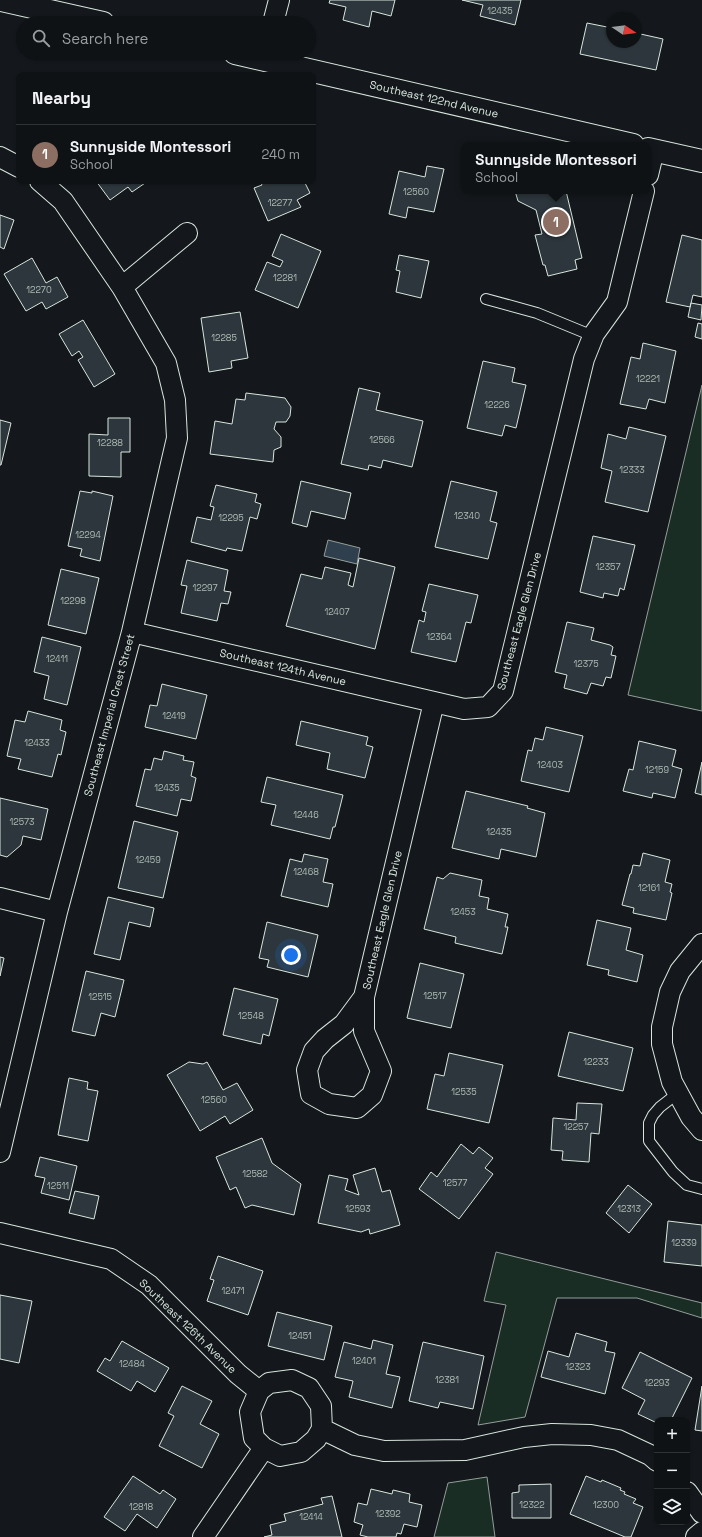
<!DOCTYPE html>
<meta charset="utf-8">
<style>
body{margin:0;font-family:"Space Grotesk",sans-serif;background:#181b1e;color:#f1f3f6}
.controls{position:absolute;right:12px;bottom:12px;display:grid;overflow:hidden;border-radius:8px;box-shadow:0 1px 3px #0004}
.controls button{width:36px;height:36px;display:grid;place-items:center;padding:0;border:0;border-bottom:1px solid #2f3234;background:#0f1215;color:#f1f3f6;font:20px sans-serif}
.compass{position:absolute;left:606px;top:12px;width:36px;height:36px;border-radius:50%;background:#0f1215;box-shadow:0 1px 3px #0004;rotate:103deg}
.you{position:absolute;left:291px;top:955px;width:14px;height:14px;margin:-10px;border:3px solid #fff;border-radius:50%;background:#1a73e8;box-shadow:0 0 0 6px #1a73e833}
.badge{display:grid;place-items:center;width:26px;height:26px;border-radius:50%;background:#db2777;color:#fff;font-size:13px;font-weight:700}
.pin{position:absolute;translate:-50% -50%;border:2px solid #fff;box-shadow:0 1px 4px #0006}
.popup{position:absolute;left:461px;top:142px;width:190px;height:52px;box-sizing:border-box;display:grid;place-content:center;border-radius:8px;background:#0f1215;filter:drop-shadow(0 1px 3px #0005);font-size:13px;white-space:nowrap;color:#9b9ea0}
.popup b{font-size:15px;color:#f1f3f6}
.popup::after{content:'';position:absolute;left:50%;top:100%;margin-left:-8px;border:8px solid transparent;border-top-color:#0f1215}
.list{margin:0;padding:0;list-style:none}
h2{display:flex;justify-content:space-between;align-items:center;height:52px;margin:0;padding:0 16px;font-size:17px}
h2 small{font-size:13px;font-weight:400;color:#9b9ea0}
.list li{display:grid;grid-template-columns:26px 1fr auto;gap:12px;align-items:center;box-sizing:border-box;height:60px;padding:0 16px;border-top:1px solid #2f3234}
.list b{display:block;font-size:15px;white-space:nowrap}
.list p{margin:0;font-size:13px;white-space:nowrap;color:#9b9ea0}
.list em{font-size:13px;font-style:normal;color:#9b9ea0}
.icon{flex:none;width:22px;height:22px;fill:none;stroke:currentColor;stroke-width:2;stroke-linecap:round;stroke-linejoin:round}
.map{position:relative;flex:none;width:702px;height:1537px;overflow:hidden}
.search{position:absolute;background:#0f1215;box-shadow:0 1px 3px #0004;left:16px;top:16px;width:300px;height:44px;display:flex;align-items:center;gap:10px;box-sizing:border-box;padding:0 14px;border-radius:22px;color:#9b9ea0;font-size:15px}
.panel{position:absolute;background:#0f1215;box-shadow:0 1px 3px #0004;left:16px;top:72px;width:300px;height:112px;border-radius:8px}
.map>svg:first-child{display:block}
.green{fill:#1a2d24;stroke:#939e99}
.water{fill:#2f3f4d;stroke:#939e99}
.building{fill:#2c363c;stroke:#d8e6dc}
.lines{fill:none;stroke-linecap:round;stroke-linejoin:round}
.lane-casing{stroke:#d8e6dc;stroke-width:12}
.street-casing{stroke:#d8e6dc;stroke-width:22}
.secondary-casing{stroke:#d8e6dc;stroke-width:24}
.lane{stroke:#14181c;stroke-width:10}
.street{stroke:#14181c;stroke-width:20}
.secondary{stroke:#14181c;stroke-width:22}
.labels{text-anchor:middle;dominant-baseline:central;stroke-width:3;stroke-linejoin:round;paint-order:stroke}
.number-label{font-size:9px;fill:#adbab4}
.street-label{font-size:11px;fill:#d8e6dc;stroke:#14181c}
</style>
<div class="map">
<svg width="702" height="1537" viewBox="0 0 702 1537">
<rect width="100%" height="100%" fill="#14181c"/>
<path class="green" d="M702,385V711L628,695Z
M496,1252L702,1303V1318L637,1298H557L525,1417L478,1425L506,1305L484,1301Z
M487,1477L495,1537H434L448,1483Z"/>
<path class="water" d="M328,540L360,548L357,564L324,556Z"/>
<path class="building" d="M330,0H395L391,16L372,11L369,27L343,20L346,7L329,3Z
M462,0H521L515,25L480,16L483,5Z
M587,23L612,28V42H636V33L663,39L656,70L580,54Z
M427,166L444,169L434,212L408,207L406,218L389,214L399,171L425,177Z
M96,181H148L132,192L128,187L110,200Z
M260,181H304L310,193L297,200L301,207L268,221L254,188L262,185Z
M515,191H566L582,258L575,260L577,269L548,276L545,265H543L535,235L542,234L536,210L518,201Z
M0,215L14,220L4,249L0,247Z
M281,234L321,251L298,308L255,290L267,262L280,267L283,261L272,256Z
M682,235L702,240V297L693,295L690,307L666,302Z
M399,255L429,261L421,298L396,292L400,271L396,270Z
M32,258L46,283L57,277L68,297L46,309L42,302L26,311L4,274Z
M691,303L702,305L701,320L688,317Z
M240,312L248,358L231,361L232,368L209,372L201,318Z
M83,320L115,374L94,387L78,360L83,357L79,351L72,356L59,334Z
M698,323L702,324V339L695,337Z
M643,343L676,351L665,403L649,399L646,409L620,404L631,357L640,359Z
M483,361L515,368L512,382L526,385L516,428L505,425L502,436L467,428Z
M359,388L380,393L376,410L423,421L412,467L383,460L381,468L369,465L368,470L341,464Z
M246,393L285,398L291,407L290,416L286,422H276L274,429L281,437V447L274,450L273,462L210,454L215,421L232,424L236,399L245,400Z
M108,418H130V452H121V477L89,476V434L108,435Z
M0,420L11,423L1,465H0Z
M629,427L666,436L648,512L605,502L612,471L601,468L608,434L626,439Z
M301,481L351,493L345,519L311,511L307,527L292,523Z
M451,481L497,492L490,521L497,523L488,559L435,547Z
M216,485L257,494L255,502L261,504L257,519L250,517L242,551L227,548L226,551L191,542L197,517L211,520L214,507L210,506Z
M80,491L92,493V491L113,496L100,561L80,556L82,549L68,546Z
M593,536L635,545L624,590L620,588L618,596L604,593L603,598L580,592Z
M359,558L395,567L375,649L286,626L301,574L322,579L325,567L351,573L348,585L353,587Z
M187,560L228,570L224,591L231,592L228,604L221,603L217,621L181,613L187,586L181,585Z
M61,569L99,578L86,634L48,625Z
M429,584L478,595L471,623L466,622L456,662L411,652L419,620L424,622L426,612L422,611Z
M567,622L594,628L591,640L610,645L613,647L611,655L616,656L611,678L606,677L603,686L591,683L587,694L564,688L567,675L555,672Z
M42,637L81,647L67,705L44,699L49,676L34,672Z
M162,684L207,695L196,739L145,727L150,705L157,706Z
M28,711L62,720L60,730L66,732L61,755L58,754L52,777L18,769L21,759L7,756L15,720L25,722Z
M301,721L368,737L366,745L373,747L365,778L327,769L330,753L296,745Z
M546,727L583,736L569,792L521,781L528,750L532,751L535,738L543,740Z
M639,741L676,750L672,766L682,769L675,798L653,793L652,798L623,791L629,769L633,770Z
M164,751L184,756L183,760L194,762L191,776L196,778L191,801L181,799L177,816L136,806L145,769L151,770L154,758L162,760Z
M702,762V795L695,793Z
M267,777L343,795L335,827H333L330,839L271,825L276,805L261,802Z
M466,791L528,806L527,808L545,813L536,857L501,849L499,859L452,848Z
M0,798L48,809L41,840L23,836L21,845L7,857L0,855Z
M134,821L178,832L163,898L118,888Z
M643,853L670,860L665,882L672,884L670,892L672,893L666,920L633,913L634,908L622,905L630,874H631L633,865L640,866Z
M304,854L328,859L323,882L333,884L328,907L281,896L290,859L302,862Z
M450,873L482,880L479,896L489,898L487,909L508,914L505,927H508L502,954L455,943L456,937L424,929L437,877L443,879Z
M108,897L154,908L150,927L129,922L120,960L94,954Z
M597,920L631,928L626,950L643,955L637,982L608,975L609,970L587,965Z
M267,922L318,935L308,977L267,967L269,960L259,958Z
M0,957L4,958L0,976Z
M420,963L464,974L451,1028L407,1018Z
M86,971L124,980L115,1017L101,1013L95,1036L72,1031Z
M234,988L278,999L269,1036L263,1034L261,1044L223,1035Z
M569,1032L633,1048L623,1091L558,1076Z
M449,1053L503,1065L489,1123L427,1109L435,1074L444,1076Z
M189,1062L203,1064L207,1062L223,1090L237,1083L253,1110L230,1124L225,1116L200,1131L167,1075Z
M69,1078L88,1082L87,1089L98,1091L88,1141L58,1135Z
M577,1103L602,1104L599,1134L591,1133L589,1162L562,1160L563,1151L551,1150L553,1118L576,1120Z
M262,1138L272,1163L301,1184L294,1215L252,1205L245,1208L236,1187L230,1190L216,1157Z
M461,1144L473,1154L479,1147L493,1158L485,1168L493,1174L459,1219L419,1189L431,1172L437,1177Z
M40,1157L77,1166L69,1200L41,1193L45,1178L35,1176Z
M375,1168L382,1192L390,1190L400,1225L370,1234L369,1229L361,1232L318,1223L329,1175L348,1179L345,1190L359,1195L353,1175Z
M628,1185L652,1204L629,1233L606,1213Z
M75,1191L99,1196L94,1219L69,1213Z
M668,1221L702,1225V1266L664,1262Z
M218,1256L263,1271L248,1315L207,1301L214,1280L210,1279Z
M0,1295L32,1301L19,1363L0,1359Z
M277,1312L332,1326L324,1360L268,1346Z
M576,1333L607,1342L605,1351L615,1353L605,1394L541,1377L548,1351L569,1357Z
M373,1340L393,1345L386,1374L400,1377L392,1408L349,1397L353,1381L335,1377L344,1342L371,1349Z
M122,1341L169,1368L155,1392L137,1381L131,1391L97,1371L105,1358L110,1361Z
M423,1342L484,1356L473,1409L440,1402L438,1408L409,1401Z
M640,1352L692,1378L671,1420H657V1423L638,1414L645,1400L622,1388Z
M182,1386L212,1401L200,1424L219,1434L202,1468L159,1446L174,1416L168,1413Z
M702,1386V1431L695,1430Z
M133,1476L160,1494L163,1490L176,1499L157,1528L137,1514L125,1531L104,1517Z
M586,1476L601,1482L602,1480L621,1488L620,1490L625,1492L624,1494L636,1499L633,1503L643,1507L631,1537H625L570,1514Z
M551,1484V1518H512V1493L519,1492V1485Z
M371,1489L392,1494L393,1490L410,1494L409,1502L422,1505L417,1527L404,1524L401,1534L397,1533L396,1537H368L360,1535L363,1525L354,1522L358,1503L367,1505Z
M332,1496L342,1537H264L272,1535L270,1525L286,1521L284,1514L323,1504L321,1498Z"/>
<g class="lines">
<defs>
<path id="lane" d="M486,299L537,313L593,336
M678,1093L660,1107L653,1115L649,1123V1141L673,1172L687,1185L702,1189"/>
<path id="street" d="M273,23L279,0
M0,157L19,167
M648,175L654,150
M122,287L187,233
M132,632L434,702
M0,898L57,912
M702,944L680,971L670,992L662,1027V1044L672,1082L691,1117L702,1130
M364,997L344,1024L325,1039L314,1051L307,1070L311,1094L329,1104L357,1108L372,1095L381,1071L364,1031V997L434,702L464,709L488,707L503,691L584,359L594,334L617,302L644,191
M0,1152L57,912L132,632L177,438L175,400L166,363L122,287L63,201L40,181
M0,1233L111,1259L149,1285L238,1374L259,1391
M292,1380L309,1388L321,1406L322,1429L316,1439L301,1452L280,1456L264,1448L254,1438L250,1412L259,1391L269,1383Z
M322,1429L355,1445L384,1451L465,1450L524,1437L552,1434L591,1435L618,1440L650,1455L657,1461
M687,1492L702,1513
M203,1537L264,1448
M696,1537L702,1532"/>
<path id="secondary" d="M1,0L103,23
M235,53L633,145
M648,149L702,161"/>
</defs>
<use href="#lane" class="lane-casing"/>
<use href="#street" class="street-casing"/>
<use href="#secondary" class="secondary-casing"/>
<use href="#lane" class="lane"/>
<use href="#street" class="street"/>
<use href="#secondary" class="secondary"/>
</g>
<g class="labels">
<g class="number-label">
<text x="500" y="11">12435</text>
<text x="416" y="192">12560</text>
<text x="280" y="203">12277</text>
<text x="285" y="278">12281</text>
<text x="39" y="290">12270</text>
<text x="224" y="338">12285</text>
<text x="648" y="379">12221</text>
<text x="497" y="405">12226</text>
<text x="382" y="440">12566</text>
<text x="110" y="443">12288</text>
<text x="632" y="470">12333</text>
<text x="467" y="516">12340</text>
<text x="231" y="518">12295</text>
<text x="88" y="535">12294</text>
<text x="608" y="567">12357</text>
<text x="205" y="588">12297</text>
<text x="73" y="601">12298</text>
<text x="337" y="612">12407</text>
<text x="439" y="637">12364</text>
<text x="57" y="659">12411</text>
<text x="586" y="664">12375</text>
<text x="174" y="716">12419</text>
<text x="37" y="743">12433</text>
<text x="550" y="765">12403</text>
<text x="657" y="770">12159</text>
<text x="167" y="788">12435</text>
<text x="306" y="815">12446</text>
<text x="22" y="822">12573</text>
<text x="499" y="832">12435</text>
<text x="148" y="860">12459</text>
<text x="306" y="872">12468</text>
<text x="649" y="888">12161</text>
<text x="463" y="912">12453</text>
<text x="435" y="996">12517</text>
<text x="100" y="997">12515</text>
<text x="251" y="1016">12548</text>
<text x="596" y="1062">12233</text>
<text x="464" y="1092">12535</text>
<text x="214" y="1100">12560</text>
<text x="576" y="1127">12257</text>
<text x="255" y="1174">12582</text>
<text x="455" y="1183">12577</text>
<text x="58" y="1186">12511</text>
<text x="358" y="1209">12593</text>
<text x="629" y="1209">12313</text>
<text x="684" y="1243">12339</text>
<text x="233" y="1291">12471</text>
<text x="300" y="1336">12451</text>
<text x="364" y="1361">12401</text>
<text x="132" y="1364">12484</text>
<text x="578" y="1367">12323</text>
<text x="447" y="1380">12381</text>
<text x="657" y="1383">12293</text>
<text x="532" y="1505">12322</text>
<text x="606" y="1505">12300</text>
<text x="141" y="1507">12818</text>
<text x="388" y="1514">12392</text>
<text x="311" y="1517">12414</text>
</g>
<g class="street-label">
<text transform="translate(434 99) rotate(13)">Southeast 122nd Avenue</text>
<text transform="translate(519 621) rotate(-75)">Southeast Eagle Glen Drive</text>
<text transform="translate(283 667) rotate(13)">Southeast 124th Avenue</text>
<text transform="translate(109 715) rotate(-75)">Southeast Imperial Crest Street</text>
<text transform="translate(382 920) rotate(-77)">Southeast Eagle Glen Drive</text>
<text transform="translate(188 1326) rotate(44)">Southeast 126th Avenue</text>
</g>
</g>
</svg>
<div class="controls">
<button>+</button>
<button>−</button>
<button><svg class="icon" aria-label="layers" viewBox="0 0 24 24"><path d="M12 4l9 5-9 5-9-5zM3 14l9 5 9-5"/></svg></button>
</div>
<svg class="compass" viewBox="-18 -18 36 36"><path d="M0-13l5 13h-10z" fill="#e53935"/><path d="M0 13l5-13h-10z" fill="#9b9ea0"/></svg>
<div class="you"></div>
<div class="pin badge" style="left:556px;top:222px;background:#8d6e63">1</div>
<div class="popup"><b>Sunnyside Montessori</b>School</div>
<div class="search"><svg class="icon" aria-label="search" viewBox="0 0 24 24"><circle cx="10" cy="10" r="6"/><path d="M15 15l6 6"/></svg>Search here</div>
<section class="panel">
<h2>Nearby<small></small></h2>
<ul class="list">
<li><span class="badge" style="background:#8d6e63">1</span><div><b>Sunnyside Montessori</b><p>School</p></div><em>240 m</em></li>
</ul>
</section>
</div>
